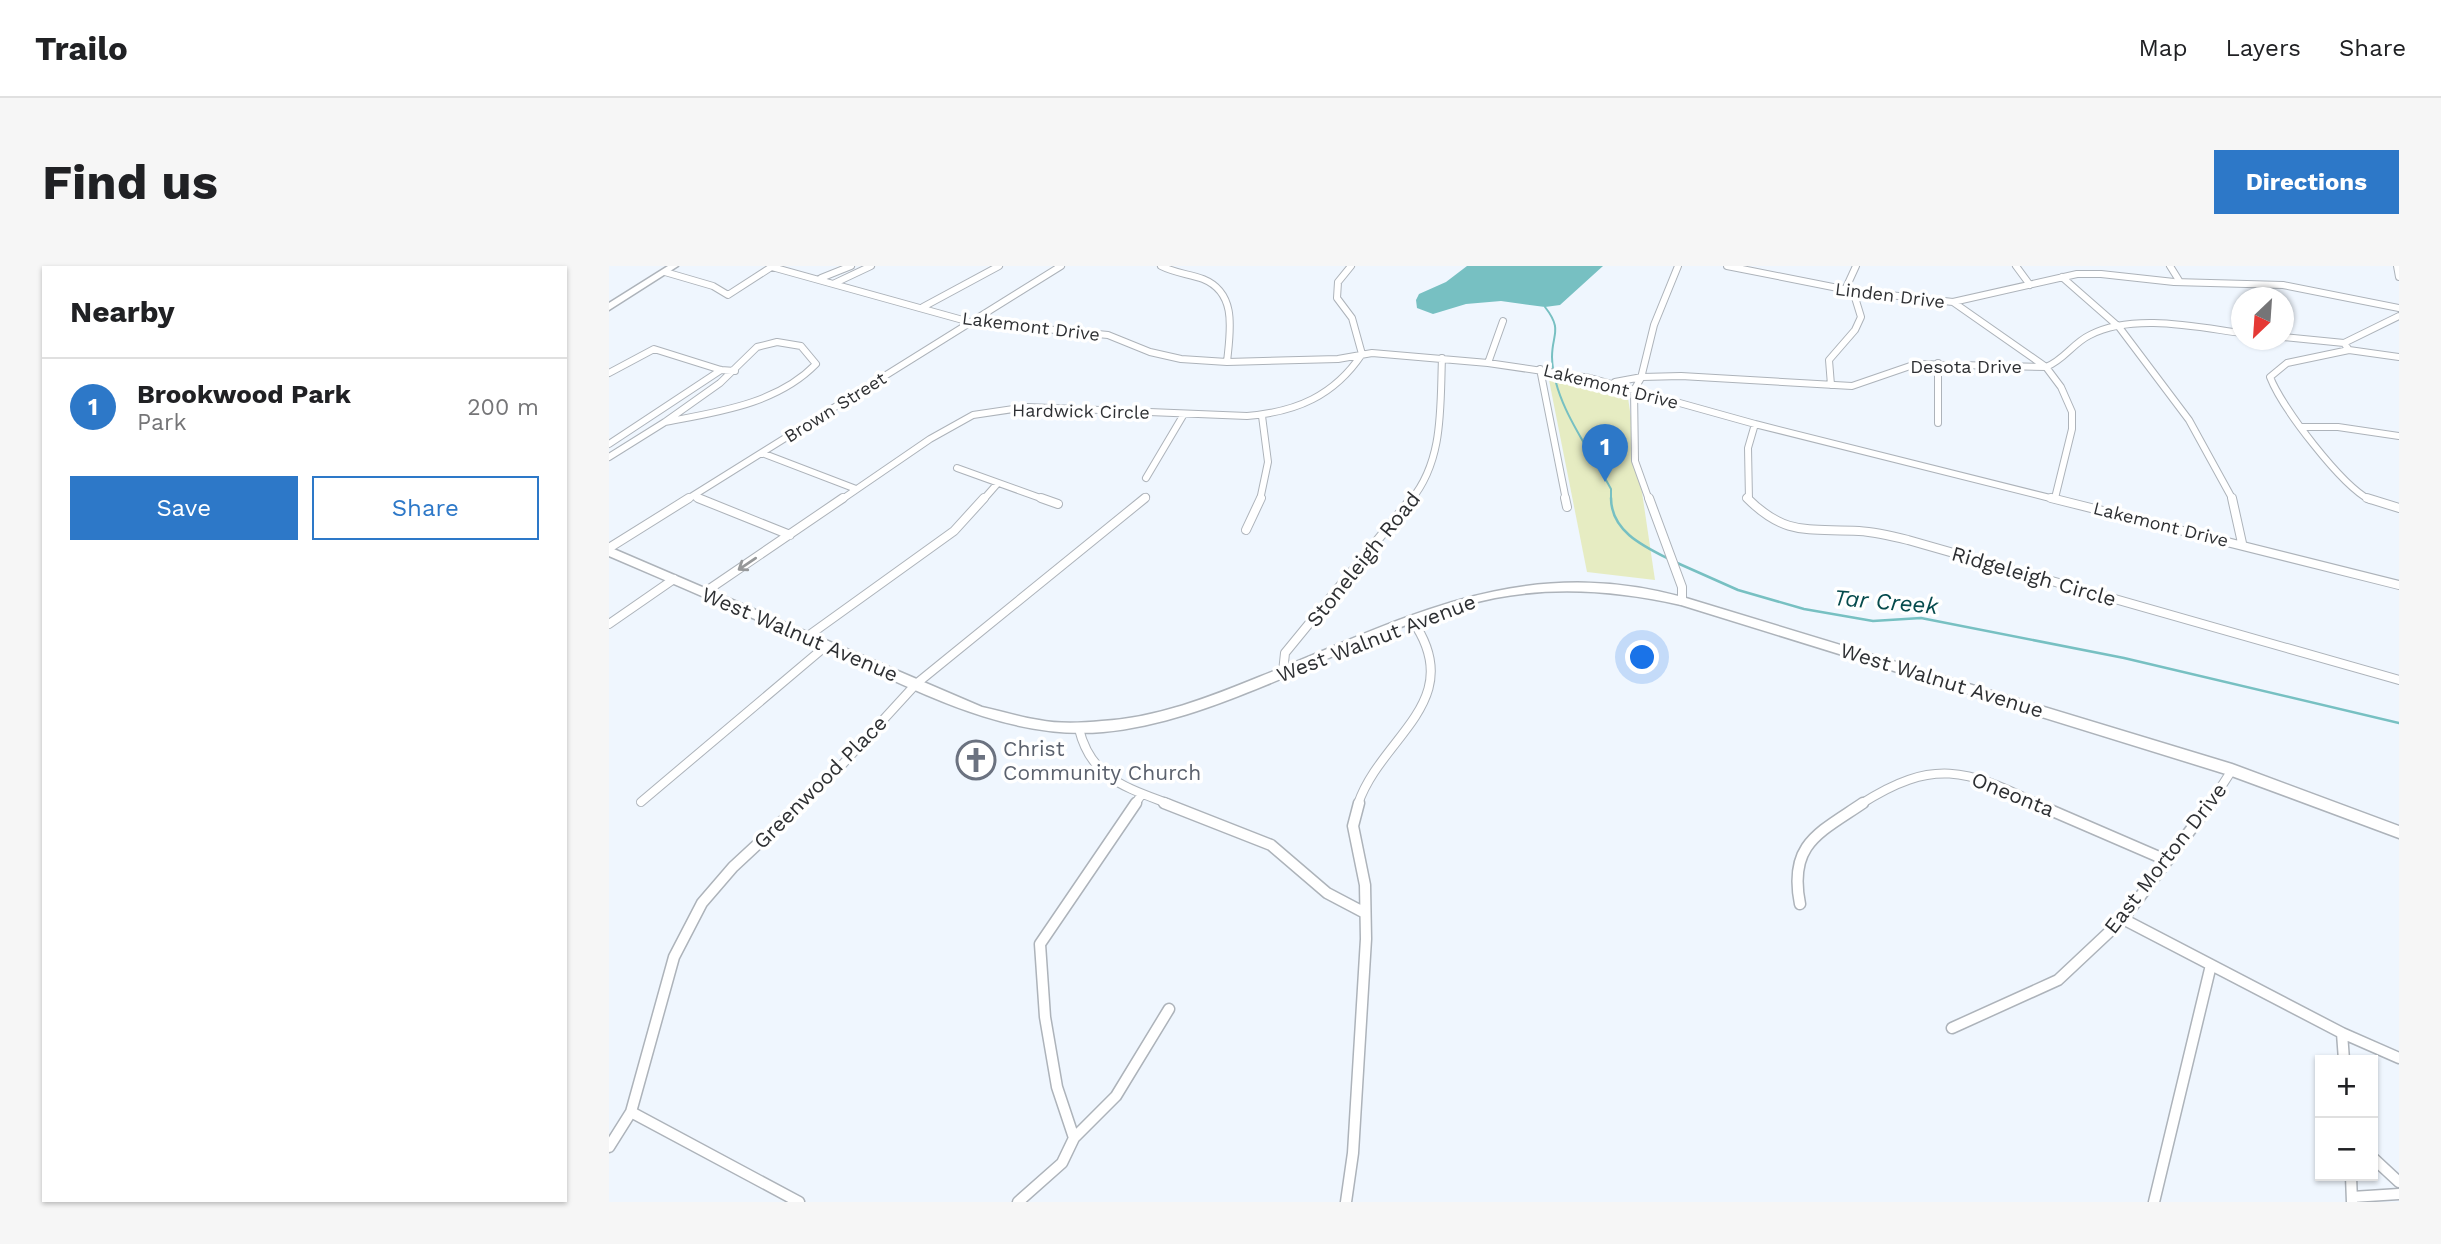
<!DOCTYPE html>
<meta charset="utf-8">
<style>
body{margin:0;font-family:"Work Sans",sans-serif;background:#f6f6f6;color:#202124}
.controls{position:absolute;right:21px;bottom:21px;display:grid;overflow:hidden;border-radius:0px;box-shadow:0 2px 5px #0004}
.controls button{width:63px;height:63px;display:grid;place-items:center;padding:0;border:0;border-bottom:2px solid #e0e0e0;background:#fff;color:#202124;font:35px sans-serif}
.compass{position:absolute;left:1622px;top:21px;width:63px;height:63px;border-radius:50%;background:#fff;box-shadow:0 2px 5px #0004;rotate:205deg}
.you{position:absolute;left:1034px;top:392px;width:24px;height:24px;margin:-18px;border:5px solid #fff;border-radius:50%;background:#1a73e8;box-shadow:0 0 0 10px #1a73e833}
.badge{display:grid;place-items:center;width:46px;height:46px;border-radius:50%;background:#2d78c8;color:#fff;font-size:23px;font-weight:700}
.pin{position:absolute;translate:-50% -58px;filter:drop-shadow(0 2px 4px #0008)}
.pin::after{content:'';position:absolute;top:37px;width:24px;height:21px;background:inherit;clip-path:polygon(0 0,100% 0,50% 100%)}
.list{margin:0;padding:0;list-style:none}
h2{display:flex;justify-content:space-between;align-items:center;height:91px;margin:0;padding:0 28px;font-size:30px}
h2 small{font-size:23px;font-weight:400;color:#757577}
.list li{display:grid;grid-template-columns:46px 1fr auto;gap:21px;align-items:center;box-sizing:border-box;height:98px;padding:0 28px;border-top:2px solid #e0e0e0}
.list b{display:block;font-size:26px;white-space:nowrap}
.list p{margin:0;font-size:23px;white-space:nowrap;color:#757577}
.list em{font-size:23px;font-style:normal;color:#757577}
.actions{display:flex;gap:14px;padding:21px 28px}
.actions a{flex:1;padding:16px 0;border:2px solid #2d78c8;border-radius:0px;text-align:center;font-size:24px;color:#2d78c8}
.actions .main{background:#2d78c8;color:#fff}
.map{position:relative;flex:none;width:1790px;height:936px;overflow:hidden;border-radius:0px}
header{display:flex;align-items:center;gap:42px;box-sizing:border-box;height:98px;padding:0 35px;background:#fff;border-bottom:2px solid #e0e0e0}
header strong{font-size:33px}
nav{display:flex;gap:38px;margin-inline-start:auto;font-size:24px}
.intro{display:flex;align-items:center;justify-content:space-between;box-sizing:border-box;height:168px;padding:0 42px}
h1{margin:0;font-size:49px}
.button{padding:18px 32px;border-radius:0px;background:#2d78c8;color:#fff;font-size:24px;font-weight:700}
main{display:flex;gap:42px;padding:0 42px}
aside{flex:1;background:#fff;border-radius:0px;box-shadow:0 2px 5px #0004}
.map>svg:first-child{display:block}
.green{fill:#e6ecc2}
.water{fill:#77c0c2}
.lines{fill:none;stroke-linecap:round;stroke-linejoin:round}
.stream-far1{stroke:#77c0c2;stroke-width:2}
.stream{stroke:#77c0c2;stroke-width:2.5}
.building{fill:#613d16}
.street-far2-casing{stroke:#adb3ba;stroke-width:8}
.street-far1-casing{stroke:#adb3ba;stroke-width:10}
.street-casing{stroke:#adb3ba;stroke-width:13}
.primary-casing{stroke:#adb3ba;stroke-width:3}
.street-far2{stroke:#fff;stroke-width:6}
.street-far1{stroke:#fff;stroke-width:8}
.street{stroke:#fff;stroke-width:10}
.primary{fill:#fff;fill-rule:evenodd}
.oneway{stroke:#969899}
.labels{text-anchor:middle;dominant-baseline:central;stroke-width:7;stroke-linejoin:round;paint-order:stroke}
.far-street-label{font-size:18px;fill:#2e3033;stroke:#fff}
.street-label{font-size:21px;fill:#2e3033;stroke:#fff}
.worship-label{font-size:21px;fill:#5b616d;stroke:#fff;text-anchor:start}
.water-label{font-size:23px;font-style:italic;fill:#064b4d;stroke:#fff}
</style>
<header>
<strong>Trailo</strong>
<nav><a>Map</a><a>Layers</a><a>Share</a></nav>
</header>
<div class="intro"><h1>Find us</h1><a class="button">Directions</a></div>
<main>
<aside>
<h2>Nearby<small></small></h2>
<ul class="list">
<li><span class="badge">1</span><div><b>Brookwood Park</b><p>Park</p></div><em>200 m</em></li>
</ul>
<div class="actions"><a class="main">Save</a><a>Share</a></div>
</aside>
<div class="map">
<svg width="1790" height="936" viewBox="0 0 1790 936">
<rect width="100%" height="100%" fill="#eff6fe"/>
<path class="green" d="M939,109L1018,125L1046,314L978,306Z"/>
<path class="water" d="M858,0H994L951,39L936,41L892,35L857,38L824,48L808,42L807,34L810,28L837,16Z"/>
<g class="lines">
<path class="stream-far1" d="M936,41C954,64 943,68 943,91C944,137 981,184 1002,223V234"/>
<path class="stream" d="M1002,232C1002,265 1034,280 1060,293
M1066,296L1129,324L1195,343L1264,355L1312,352L1515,392L1790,457"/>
</g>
<path class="building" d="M373,481L384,486L361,507L351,502Z"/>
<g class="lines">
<defs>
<path id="street-far2" d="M552,0C566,7 580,8 594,13C629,27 621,66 618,96
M1118,0L1244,25L1344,36L1437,101L1452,121L1463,146V163L1446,232
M1407,0L1421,19
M1561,0L1571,16
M1788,0L1790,11
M163,1L361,56L499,69L541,86L572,93L618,96L729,93L763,87L879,97L981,112L1146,158L1449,234
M56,6L104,20L119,29L164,0
M1453,11L1510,61L1580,154L1624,234
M212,12L242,0
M226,17L262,0
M1236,24L1247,0
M1344,36L1468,8H1492L1565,16L1674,19L1790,42
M314,41L390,0
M1674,71L1735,77
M168,76L192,80L207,98C168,138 109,146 56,156L111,117L148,81Z
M1740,84L1790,91
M879,97L894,55
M1329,97V157
M931,103L957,234
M0,107L45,83L112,104L126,105
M1006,116L1033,111L1072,110L1243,120L1307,98L1437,101C1455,94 1464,77 1481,69C1524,47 1587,61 1632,67
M1222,119L1220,94L1246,64L1252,51L1244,25
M1693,161H1729L1790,170
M0,178L112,104
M153,187L247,223
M0,191L56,156
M348,202L437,234
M537,212L575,148
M84,230L94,234
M77,234L452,0
M232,234L321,173L364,149L418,141L638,150C687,146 725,130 753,88L743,52L728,32L729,16L742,0
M374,234L388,218
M533,234L537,231
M651,234L659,196L653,150
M802,234C835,194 831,141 833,92
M1040,234L1026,195L1025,124L1032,112L1045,59L1069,0
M1140,234L1139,182L1146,158
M1761,234C1732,219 1673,142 1661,111L1678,97L1740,84L1735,77L1790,50"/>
<path id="street-far1" d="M89,232L181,269
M432,232L449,238
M956,232L958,241
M1040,232L1073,321V335
M1138,232C1177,271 1199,262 1250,265C1266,266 1283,270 1299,274L1790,414
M1442,232L1790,319
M1623,232L1633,277
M1758,232L1790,242
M637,264L652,232
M0,282L80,232
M96,326L234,232
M0,358L65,313
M199,370L345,265L375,232
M674,406L676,387L803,232
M470,463C482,512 516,521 560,538
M32,536L218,379
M191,538L231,501L307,418L536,232
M526,538L533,528
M749,538C772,470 860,435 803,354
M1252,538C1324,492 1357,503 1429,538
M1601,538L1623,504"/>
<path id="street" d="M555,537L662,579L718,627L756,647
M1425,537L1557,594
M1191,638C1179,578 1210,567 1254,537
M1514,653L1733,767L1735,794
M1343,762L1449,714L1514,653L1602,537
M1733,767L1790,792
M22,846L190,936
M465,872L507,830L560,743
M0,881L22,846L65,691L93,637L124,601L193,537
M1764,892L1790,916
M1742,910L1743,936
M1743,931L1790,928
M409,936L453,897L465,872L448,821L436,751L431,678L527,537
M737,936L744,887L757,673L756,619L744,560L750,537
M1545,936L1602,699"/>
<path id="primary" d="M59,0H69L0,44V37Z
M0,281L373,441C392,445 411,451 430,454C449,458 473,457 493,455C547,452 601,431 650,411C798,352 912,286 1077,332L1623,498L1790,560V572L1620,509L1072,339C1010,325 948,320 886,332C806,348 732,389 657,419C606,440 550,461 494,466C397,474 310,425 224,387C150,355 75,322 0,290Z"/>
</defs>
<use href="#street-far2" class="street-far2-casing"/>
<use href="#street-far1" class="street-far1-casing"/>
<use href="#street" class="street-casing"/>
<use href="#primary" class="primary-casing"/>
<use href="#street-far2" class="street-far2"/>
<use href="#street-far1" class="street-far1"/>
<use href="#street" class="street"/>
<use href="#primary" class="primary"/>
</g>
<defs><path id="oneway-shaft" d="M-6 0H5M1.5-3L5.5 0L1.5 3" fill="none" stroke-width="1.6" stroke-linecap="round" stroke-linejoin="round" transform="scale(1.75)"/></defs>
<use class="oneway" href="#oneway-shaft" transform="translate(138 298) rotate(146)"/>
<defs>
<symbol id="church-ring" viewBox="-11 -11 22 22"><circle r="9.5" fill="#fff" stroke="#6b7280" stroke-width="1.5"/><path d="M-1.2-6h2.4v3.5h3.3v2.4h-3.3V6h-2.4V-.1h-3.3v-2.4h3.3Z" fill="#6b7280"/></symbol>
</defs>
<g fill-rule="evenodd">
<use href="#church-ring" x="345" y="472" width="44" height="44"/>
</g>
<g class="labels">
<g class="far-street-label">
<text transform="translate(1281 29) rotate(7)">Linden Drive</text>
<text transform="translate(422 60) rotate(7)">Lakemont Drive</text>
<text x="1357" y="100">Desota Drive</text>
<text transform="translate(1002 120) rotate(14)">Lakemont Drive</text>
<text transform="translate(226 141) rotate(-32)">Brown Street</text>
<text transform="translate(472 145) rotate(1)">Hardwick Circle</text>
<text transform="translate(1552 258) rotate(14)">Lakemont Drive</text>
</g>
<g class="street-label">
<text transform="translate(754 293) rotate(-51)">Stoneleigh Road</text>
<text transform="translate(1425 310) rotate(16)">Ridgeleigh Circle</text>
<text transform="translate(191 368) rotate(23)">West Walnut Avenue</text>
<text transform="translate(767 372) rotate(-21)">West Walnut Avenue</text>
<text transform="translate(1333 414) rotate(17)">West Walnut Avenue</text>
<text transform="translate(211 516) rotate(-45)">Greenwood Place</text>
<text transform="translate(1404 528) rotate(22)">Oneonta</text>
<text transform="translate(1556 592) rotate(-52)">East Morton Drive</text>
</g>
<g class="worship-label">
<text x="394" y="482">Christ<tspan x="394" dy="24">Community Church</tspan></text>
</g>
<g class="water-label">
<text transform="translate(1277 336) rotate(5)">Tar Creek</text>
</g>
</g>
</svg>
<div class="controls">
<button>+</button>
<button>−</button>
</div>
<svg class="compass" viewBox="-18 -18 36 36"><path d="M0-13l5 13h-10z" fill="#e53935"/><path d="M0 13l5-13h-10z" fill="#757577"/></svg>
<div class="you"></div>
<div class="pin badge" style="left:996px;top:216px">1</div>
</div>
</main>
